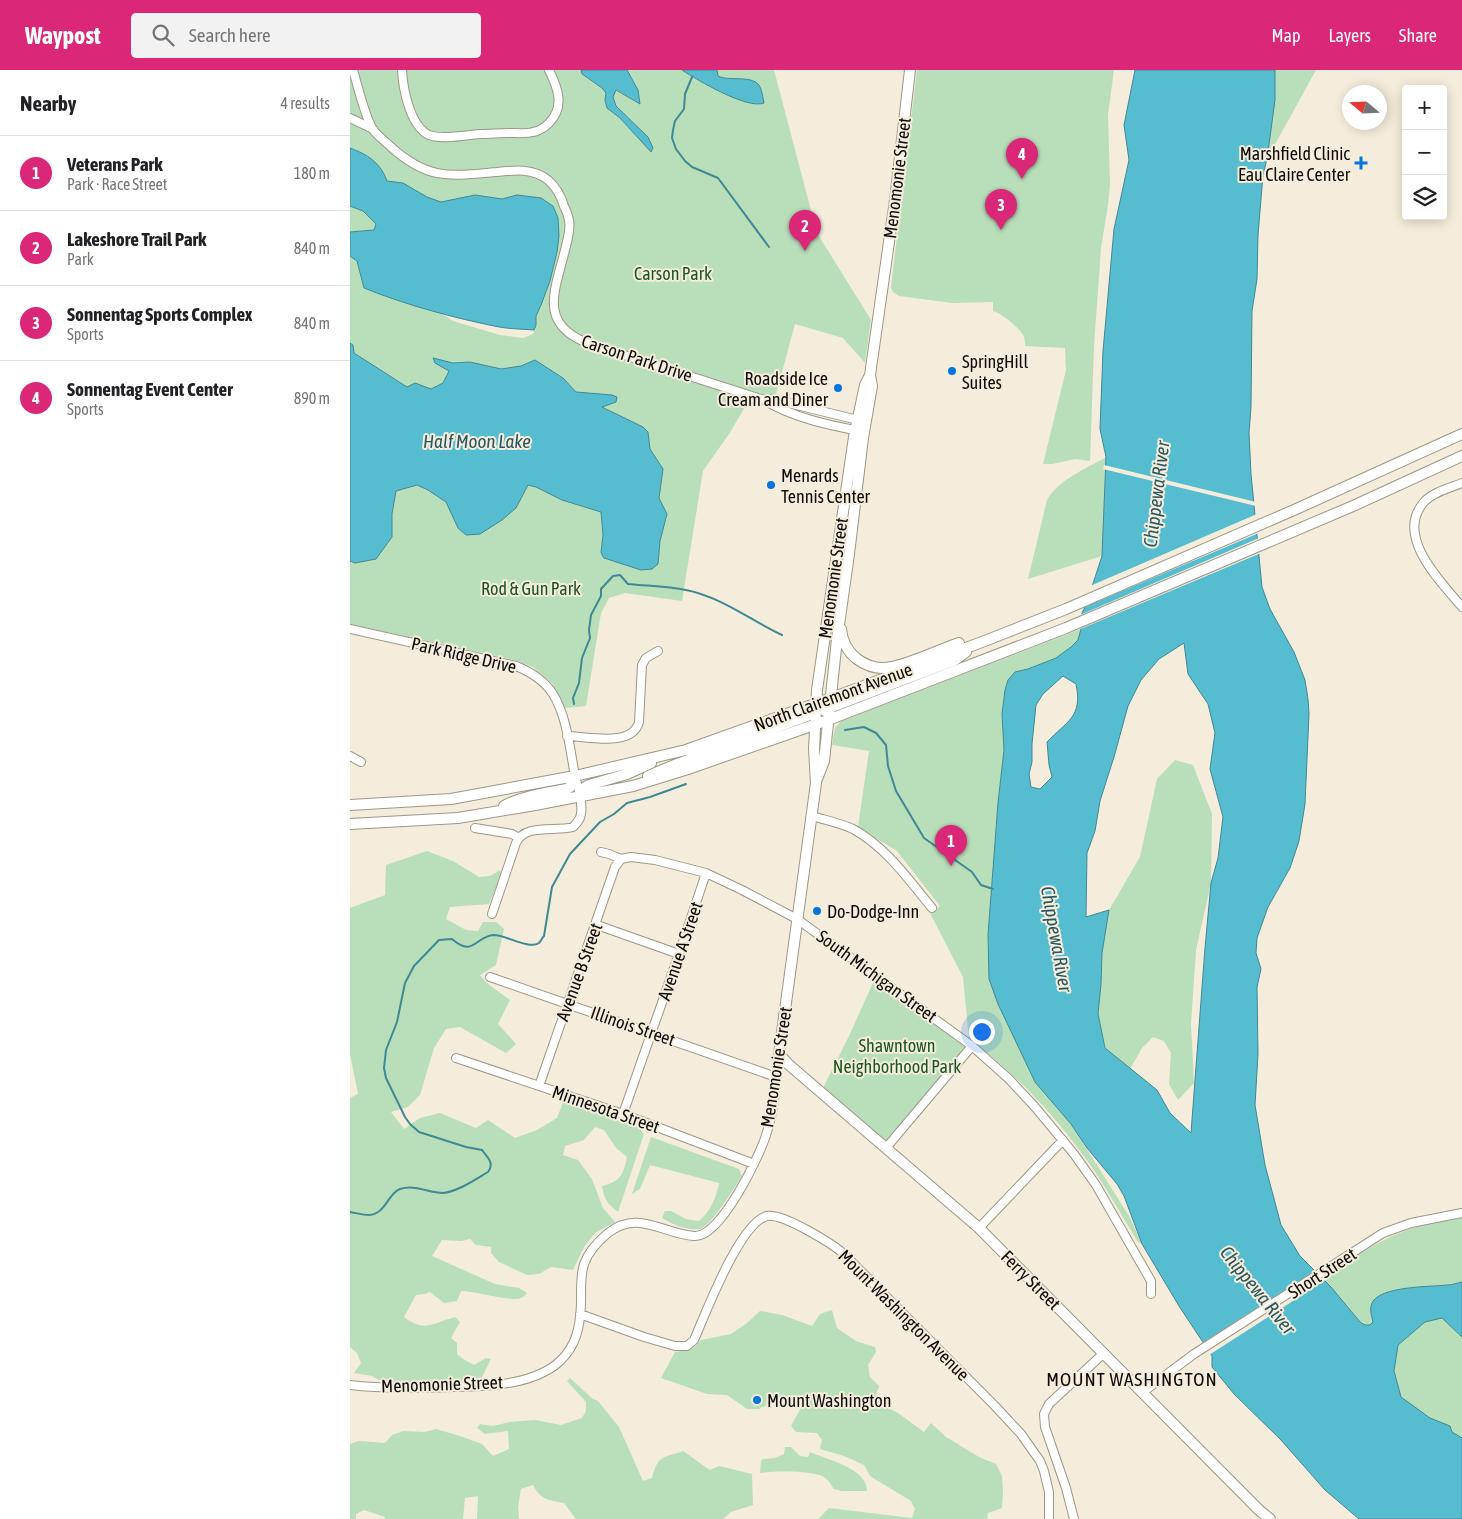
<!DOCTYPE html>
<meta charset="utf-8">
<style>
body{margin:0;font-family:"Asap Condensed",sans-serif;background:#f2f2f2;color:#202124}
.controls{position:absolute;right:15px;top:15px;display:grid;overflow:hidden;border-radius:5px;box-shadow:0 2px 12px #0003}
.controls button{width:45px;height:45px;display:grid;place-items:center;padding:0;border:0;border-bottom:1px solid #e0e0e0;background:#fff;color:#202124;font:25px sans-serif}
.compass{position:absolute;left:992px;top:15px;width:45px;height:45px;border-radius:50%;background:#fff;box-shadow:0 2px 12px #0003;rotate:289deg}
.you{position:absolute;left:631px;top:961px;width:18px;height:18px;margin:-12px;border:4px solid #fff;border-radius:50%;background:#1a73e8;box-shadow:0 0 0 8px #1a73e833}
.badge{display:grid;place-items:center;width:32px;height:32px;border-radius:50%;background:#db2777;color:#fff;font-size:16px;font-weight:700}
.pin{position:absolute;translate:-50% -41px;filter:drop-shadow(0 1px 2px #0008)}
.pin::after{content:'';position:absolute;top:26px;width:18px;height:15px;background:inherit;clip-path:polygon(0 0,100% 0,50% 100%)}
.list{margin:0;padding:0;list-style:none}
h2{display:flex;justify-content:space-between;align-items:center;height:65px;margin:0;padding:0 20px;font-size:21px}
h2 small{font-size:16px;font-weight:400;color:#757577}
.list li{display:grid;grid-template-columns:32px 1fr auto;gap:15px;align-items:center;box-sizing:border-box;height:75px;padding:0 20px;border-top:1px solid #e0e0e0}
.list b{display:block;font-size:19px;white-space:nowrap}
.list p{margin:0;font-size:16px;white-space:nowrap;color:#757577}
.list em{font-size:16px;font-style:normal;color:#757577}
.icon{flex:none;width:28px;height:28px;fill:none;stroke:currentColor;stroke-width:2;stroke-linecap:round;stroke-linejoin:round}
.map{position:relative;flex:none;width:1112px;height:1449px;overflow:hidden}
header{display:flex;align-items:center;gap:30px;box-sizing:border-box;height:70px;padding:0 25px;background:#db2777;color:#fff}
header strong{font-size:24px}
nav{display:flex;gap:28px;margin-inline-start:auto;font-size:18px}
.search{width:350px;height:45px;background:#f2f2f2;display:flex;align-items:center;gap:12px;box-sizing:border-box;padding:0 18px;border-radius:5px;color:#757577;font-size:19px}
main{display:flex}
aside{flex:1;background:#fff}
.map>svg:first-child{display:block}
.green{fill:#b9deba}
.water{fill:#56bdd1;stroke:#408894;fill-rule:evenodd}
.pier{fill:#f4eddb}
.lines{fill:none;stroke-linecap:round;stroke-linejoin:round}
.stream{stroke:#408894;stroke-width:2}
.minor-casing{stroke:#9d9787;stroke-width:10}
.major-casing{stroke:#9d9787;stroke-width:12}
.minor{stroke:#fff;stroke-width:8}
.major{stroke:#fff;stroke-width:10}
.poi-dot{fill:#0575dd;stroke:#f4eddb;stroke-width:2}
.labels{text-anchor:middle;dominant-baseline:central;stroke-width:4;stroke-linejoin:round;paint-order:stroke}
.poi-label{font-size:18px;fill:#0d0b06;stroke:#f4eddb;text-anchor:start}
.street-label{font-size:18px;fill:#0d0b06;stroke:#f4eddb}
.park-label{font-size:18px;fill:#1b5622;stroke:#f4eddb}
.water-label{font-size:19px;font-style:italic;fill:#29565f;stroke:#f4eddb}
.neighbourhood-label{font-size:19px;letter-spacing:1px;fill:#0d0b06;stroke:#f4eddb}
</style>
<header>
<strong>Waypost</strong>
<div class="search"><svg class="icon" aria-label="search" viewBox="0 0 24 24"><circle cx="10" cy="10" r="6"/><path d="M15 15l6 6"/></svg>Search here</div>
<nav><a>Map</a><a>Layers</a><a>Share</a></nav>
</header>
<main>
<aside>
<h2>Nearby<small>4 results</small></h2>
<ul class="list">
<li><span class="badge">1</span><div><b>Veterans Park</b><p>Park · Race Street</p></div><em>180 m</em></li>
<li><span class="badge">2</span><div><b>Lakeshore Trail Park</b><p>Park</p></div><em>840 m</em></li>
<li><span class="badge">3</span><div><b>Sonnentag Sports Complex</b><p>Sports</p></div><em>840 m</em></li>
<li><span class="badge">4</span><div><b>Sonnentag Event Center</b><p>Sports</p></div><em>890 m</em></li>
</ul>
</aside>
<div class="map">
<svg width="1112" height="1449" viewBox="0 0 1112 1449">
<rect width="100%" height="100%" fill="#f4eddb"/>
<path class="green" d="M0,0H231C234,10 250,14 256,23L255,30L257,38L270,48L301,82L298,67L266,36L263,27L265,20L289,34L288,20L277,0H332L345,9L397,33L409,35L414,33L399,9L374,10L368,6L367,0H424L467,163L521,250L515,293L493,268L445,254L425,328L404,322L379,364L353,401L332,531L275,523L259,528L251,543L236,636L215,638L203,614L183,597L164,590L0,554V491L5,493L26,489L42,467V444L46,421L67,415L78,420L96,432L108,457L166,438L178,415L186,417L212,430L251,442L253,465L251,483L254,488L291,500L308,494L310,471L315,451L314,439L309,428L312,399L300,379L298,362L293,357L251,336L262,325L226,322L213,308L185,290L171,296L151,299L121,292L103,293L83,289L85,293L99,301L93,313L81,320L65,313L57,317L4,283L3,275L0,273V186L7,191L14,218L37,227L87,241L103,251L150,265L173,268L183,264L186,255V246L191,235L167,125L152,129L125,125L91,132L77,127L53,113L37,111C33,97 13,82 0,78Z
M567,0H764L758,45L760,115L758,135L751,178L744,276L740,391L725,389L702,394H693L716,300L715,278L675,276C675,273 675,270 674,267C670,258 653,244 643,241V232L602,233L549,226L543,222L541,217Z
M925,0H966L917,89L925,30Z
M0,136L13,141L26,154L24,160L0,162Z
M756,387L752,486L678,509L697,430C709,409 736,399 756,387Z
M731,559L728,570L721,577L706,588L678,599L665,602L658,610L655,620L652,644L654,680L648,733L638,865L639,909L685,1012L721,1054L779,1146L792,1174L788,1172C770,1143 754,1113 733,1085C703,1043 661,999 619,969L613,907L580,843L590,836L547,781L508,757L519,681L482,675L485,658L491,651Z
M825,690L843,695L862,744L861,813L846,880L841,954L844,1013L828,1030L819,1014L821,983L814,971L803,967L792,978L780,999L755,978L748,944L751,914L752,883L759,840L790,787L807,709Z
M77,781L103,791L129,807L140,806L150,800L151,806L139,834L100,837L96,849L116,860L128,861L133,852H146L154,859L146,895L130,905L138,914L160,930L148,954L166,974L156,983L110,957L96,959L84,978L70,1025L58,1037L41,1042L54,1059L70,1048L90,1043L126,1058L138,1050L165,1068L187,1060L207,1048L214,1030L289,1058L294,1064L268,1142C257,1134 254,1128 252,1116C272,1111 273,1104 277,1087L266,1078L254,1060L245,1057L234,1070L215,1076L213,1085L228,1090L242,1109L253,1138L265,1152L245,1163L234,1177L223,1200L201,1197L189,1204L177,1205L149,1192L141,1183V1177L126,1175L120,1169L111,1171L92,1170L82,1186L145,1214L169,1218L177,1223C175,1225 173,1228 171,1228C161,1232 125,1221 111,1221L107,1231L94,1233L80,1222L75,1224L66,1225L54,1247C74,1263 83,1253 105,1247L110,1252L101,1268L107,1273V1284L113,1289L124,1295L136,1288L141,1289L131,1309L67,1315L29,1310L22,1306L4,1303L11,1293L7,1283L0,1277V1028L8,1024L0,984V838L35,825L36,795Z
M526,906L622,976L536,1078L473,1018L499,966Z
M301,1067L389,1099L392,1106C384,1118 362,1155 350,1159C337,1161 322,1154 312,1148L315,1141H321L336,1149L349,1151C361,1141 366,1128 369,1113L300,1095L290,1119L282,1124Z
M1112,1147V1212C1084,1218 1055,1215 1028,1226L1021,1241L1023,1252L1020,1255H1015L1010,1252L972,1208C1018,1177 1056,1153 1112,1147Z
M482,1240L487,1258L506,1271L525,1277L526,1282L518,1295L520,1307L529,1316L524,1331L548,1343L574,1362L581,1353L596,1367L629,1387L646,1394L652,1406L653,1421L652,1438L638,1443L637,1449H468L479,1438L562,1448L565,1439L561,1431L520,1406L514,1395L494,1386L470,1379L472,1370L467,1363L446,1362L441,1356L451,1338L442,1331L426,1330L409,1339H397L377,1325L357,1324L311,1308L325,1282L337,1280L345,1277L351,1270L381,1264L397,1253L410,1241L432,1245L462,1256L470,1244Z
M1092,1248L1112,1267V1368L1102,1362L1099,1356L1080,1348L1051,1327L1044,1301L1048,1275L1075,1252Z
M220,1308L243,1329L248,1331L269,1357L293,1411L302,1408C308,1384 314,1388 333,1381C343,1387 350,1394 360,1400L369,1396L402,1404L403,1435L381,1442L373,1449H226L214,1433C198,1430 191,1430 183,1415L171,1419L168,1437L169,1449H127L128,1426L115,1428L113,1449H35V1447L14,1440L6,1444V1449H0V1374L9,1371L35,1373L42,1365L53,1361L75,1362L86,1359L113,1367L132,1374L143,1386L159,1379L158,1361L135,1364L127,1358L130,1354L143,1356L160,1352L185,1350L211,1355L232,1348L236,1341V1332L217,1311Z
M435,1377H441L450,1386L458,1387L460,1382C478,1390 517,1398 517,1421H492L484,1419C481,1415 478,1409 474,1407C462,1400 424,1401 410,1403L411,1391L413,1389L425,1388L434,1384Z"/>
<path class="water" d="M231,0H277L288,20L290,34L266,20L263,27L266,36L298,67L303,78L301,82L270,48L257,38L255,30L256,23L252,18L232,4Z
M332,0H367L368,6C380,12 404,4 410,17C412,21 413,28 414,33C398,40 347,10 332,0Z
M785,0H925V30L917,89L913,105L908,165L907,209L902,241L901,337L899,363L901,404L912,517L920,539L944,582L955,610L958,629L959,644L955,734L949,771L940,798L918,837L907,868L906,883L911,899L907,917L908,984L905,1035L915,1095L931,1155L950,1186L981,1217L1010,1252L1015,1255H1020L1023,1252C1022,1247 1019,1239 1022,1233C1030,1216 1079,1217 1096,1215C1102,1215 1107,1213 1112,1212V1267L1092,1248L1075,1252L1048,1275L1044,1301L1051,1327L1080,1348L1100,1356L1102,1362L1112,1368V1449H1009L975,1420L931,1370L884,1324L862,1297V1286L829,1236L792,1174L774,1126L767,1114L737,1078L721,1054L685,1012L648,934L639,909L638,865L648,733L654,680L652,644L655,620L658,610L665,602L678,599L706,588L721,577L728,570L731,559L732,543L736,535L752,486L756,387L750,359L753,281L764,159L779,90L774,55ZM834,573L838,604L858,634L865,663L860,699L873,747L868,788L861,813L855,878L841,1063L820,1043L807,1020L755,978L748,944L751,914L752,883L759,840L736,847L737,783L745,761L750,731L764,687L778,636L791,610L809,589ZM713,606L726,614C733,647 717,651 697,672L699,695L702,707L690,719L681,717L679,704L682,692V674L686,635L693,624Z
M0,78C17,84 31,93 37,111L53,113L77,127L91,132L125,125L152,129L167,125L191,128L203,136L208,148L209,166L207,182L200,211L191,235L186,246V255L184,260C172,259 160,259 149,257C104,248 56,235 14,218L7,191L0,186V162L24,160L26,154L13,141L0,136Z
M0,273L3,275L4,283L57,317L65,313L81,319L93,313L99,301L85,293L83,288L103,293L120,292L151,299L171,296L185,290L213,308L226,322L262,325L267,327L266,332L252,337L293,357L298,362L300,379L313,399L309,428L317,444L310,471L308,494L302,499L291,500L254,488L251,483L253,465L251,442L212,430L186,417L178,415L166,438L152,450L130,464L116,465L108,458L96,432L78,420L67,415L46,421L42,444V467L26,489L5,493L0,491Z"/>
<path class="pier" d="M754,395L906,432V436L753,399Z
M907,444L909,463L732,538L740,516Z
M909,468L911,483L728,560L730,545Z
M968,1200L977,1209L859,1285L851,1274Z"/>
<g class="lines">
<path class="stream" d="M342,7L335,24L334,39L325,51L323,60L322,68L326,79L335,91L342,97L368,108L419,177
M224,634L223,628L229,613L232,588L240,568L239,560L241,545L251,526V519L263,506L270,505L278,514C297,516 317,516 336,520C371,527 400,550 432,565
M495,660L514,657L526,663L536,675L538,696L546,721L574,768L622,802L631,815L643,819
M0,1142C6,1143 13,1145 19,1145C36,1144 38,1123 50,1119C64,1114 79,1123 93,1123C107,1122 126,1109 138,1102C145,1093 137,1087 132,1080L116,1077L69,1062L60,1054L55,1047L36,1008L34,998L36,980L47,952L55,913L64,896L89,870L102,869C124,888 125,866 144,865C156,865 179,880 189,873C191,871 192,868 194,866L202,817L220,784L250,752L264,744L277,733L300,727L336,714"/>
<defs>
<path id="minor" d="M3,0C8,17 14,43 22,58C26,65 35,71 41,77C79,111 101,106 147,102C165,100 183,98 198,110C206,117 211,126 214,136C216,140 218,145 219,150C221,160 217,171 215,180C205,221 188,253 237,273L414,330C442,347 477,355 510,361
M52,0C53,19 60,56 79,65C91,70 116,65 129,64C139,64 150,63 160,63C167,63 176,64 183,62C189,61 195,57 199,53C215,37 208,18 199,0
M0,48L23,59
M414,330L422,329L512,351
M1112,413C1100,418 1083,422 1074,432C1044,466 1091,512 1112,537
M0,559L166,596C181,602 194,610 203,624C217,647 220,679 225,706C228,717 233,732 231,744C230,750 227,753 223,757C205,762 175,753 166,773L142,844
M217,666C237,666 282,678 289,652L292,595L296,588L308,581
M0,686L11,692
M462,746C475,750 490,753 503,759C536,777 558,809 582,838
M125,758L162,764L169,768
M251,782L259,784L271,789L281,787L305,790L356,803L392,820L447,849L622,976L659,1009L685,1037L724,1084L746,1115L801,1211V1224
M247,855L329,884
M140,907L426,1007
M106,988L273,1044L404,1094
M189,1016L265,797L271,789
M273,1044L329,884L356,803
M536,1078L622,976
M629,1158L713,1070
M230,1244L294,1267L325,1276H337L344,1270C355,1245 390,1152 417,1146C433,1143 483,1174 495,1185L645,1336L671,1364L690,1391L694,1401L699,1422V1449
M0,1315C34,1319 68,1318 102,1317C132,1316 167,1316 194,1302C211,1294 224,1278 228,1259C238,1217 217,1197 258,1163C288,1139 313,1164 344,1166C370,1169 411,1084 417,1062C425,1037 426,1010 429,984
M793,1322L844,1284L1033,1163L1061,1153L1112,1143
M724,1449L716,1418L695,1357L694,1344L699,1334L754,1283"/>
<path id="major" d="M520,305L515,315L504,367L467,620L464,679L466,713L429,984L438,994L629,1158L909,1440L920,1449
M491,559C492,571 497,581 507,589C514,594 523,598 532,598C551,598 589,580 609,573
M475,641L484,636L605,590L616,582
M298,706L322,696L457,646L470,638
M467,709L474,691L487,569L499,484L513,368L522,316L520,305L545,130L560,0
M230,727L234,718L239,715L277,704L301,693
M0,735L101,729L225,706L336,680L487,626L632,572L716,539L944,440L1112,364
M154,736C172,726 196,723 217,719L220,717L225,706
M0,754L108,748L185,735L283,716L338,699L478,650L716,558L1003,436L1112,386"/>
</defs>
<use href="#minor" class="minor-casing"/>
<use href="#major" class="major-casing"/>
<use href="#minor" class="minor"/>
<use href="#major" class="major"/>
</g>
<g class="poi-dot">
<path d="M1008.5 85.5h5v5h5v5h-5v5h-5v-5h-5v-5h5z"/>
<circle cx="602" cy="301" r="5"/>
<circle cx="488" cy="318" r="5"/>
<circle cx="421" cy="415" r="5"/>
<circle cx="467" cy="841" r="5"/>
<circle cx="407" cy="1330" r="5"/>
</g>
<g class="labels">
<g class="poi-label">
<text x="1000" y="83" text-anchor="end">Marshfield Clinic<tspan x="1000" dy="21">Eau Claire Center</tspan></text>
<text x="612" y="291">SpringHill<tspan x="612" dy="21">Suites</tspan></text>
<text x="478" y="308" text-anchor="end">Roadside Ice<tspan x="478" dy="21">Cream and Diner</tspan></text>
<text x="431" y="405">Menards<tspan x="431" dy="21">Tennis Center</tspan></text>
<text x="477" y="841">Do-Dodge-Inn</text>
<text x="417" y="1330">Mount Washington</text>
</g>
<g class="street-label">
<text transform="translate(547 108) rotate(-83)">Menomonie Street</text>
<text transform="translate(287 288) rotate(18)">Carson Park Drive</text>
<text transform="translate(483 508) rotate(-82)">Menomonie Street</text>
<text transform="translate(114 585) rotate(13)">Park Ridge Drive</text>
<text transform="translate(483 627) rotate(-20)">North Clairemont Avenue</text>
<text transform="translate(330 881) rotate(-71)">Avenue A Street</text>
<text transform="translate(229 902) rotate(-70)">Avenue B Street</text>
<text transform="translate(527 906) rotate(36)">South Michigan Street</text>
<text transform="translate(283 956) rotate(19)">Illinois Street</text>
<text transform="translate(426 997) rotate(-81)">Menomonie Street</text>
<text transform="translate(256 1039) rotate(19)">Minnesota Street</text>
<text transform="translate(972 1203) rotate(-33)">Short Street</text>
<text transform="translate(681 1210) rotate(45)">Ferry Street</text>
<text transform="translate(554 1245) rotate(45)">Mount Washington Avenue</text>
<text transform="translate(92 1314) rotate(-2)">Menomonie Street</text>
</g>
<g class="park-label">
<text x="323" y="203">Carson Park</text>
<text x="181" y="518">Rod &amp; Gun Park</text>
<text x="547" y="975">Shawntown<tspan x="547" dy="21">Neighborhood Park</tspan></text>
</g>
<g class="water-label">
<text x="127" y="371">Half Moon Lake</text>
<text transform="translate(806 424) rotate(-83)">Chippewa River</text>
<text transform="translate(707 869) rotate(80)">Chippewa River</text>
<text transform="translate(908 1220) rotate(51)">Chippewa River</text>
</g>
<g class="neighbourhood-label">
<text x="782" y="1309">MOUNT WASHINGTON</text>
</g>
</g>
</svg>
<div class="controls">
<button>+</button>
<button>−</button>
<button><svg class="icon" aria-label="layers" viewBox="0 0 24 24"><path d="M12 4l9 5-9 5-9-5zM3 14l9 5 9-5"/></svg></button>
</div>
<svg class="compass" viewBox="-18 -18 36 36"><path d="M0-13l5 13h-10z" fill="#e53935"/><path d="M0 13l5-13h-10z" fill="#757577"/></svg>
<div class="you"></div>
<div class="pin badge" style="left:601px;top:796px">1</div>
<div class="pin badge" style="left:455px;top:181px">2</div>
<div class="pin badge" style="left:651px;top:160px">3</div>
<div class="pin badge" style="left:672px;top:109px">4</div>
</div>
</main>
